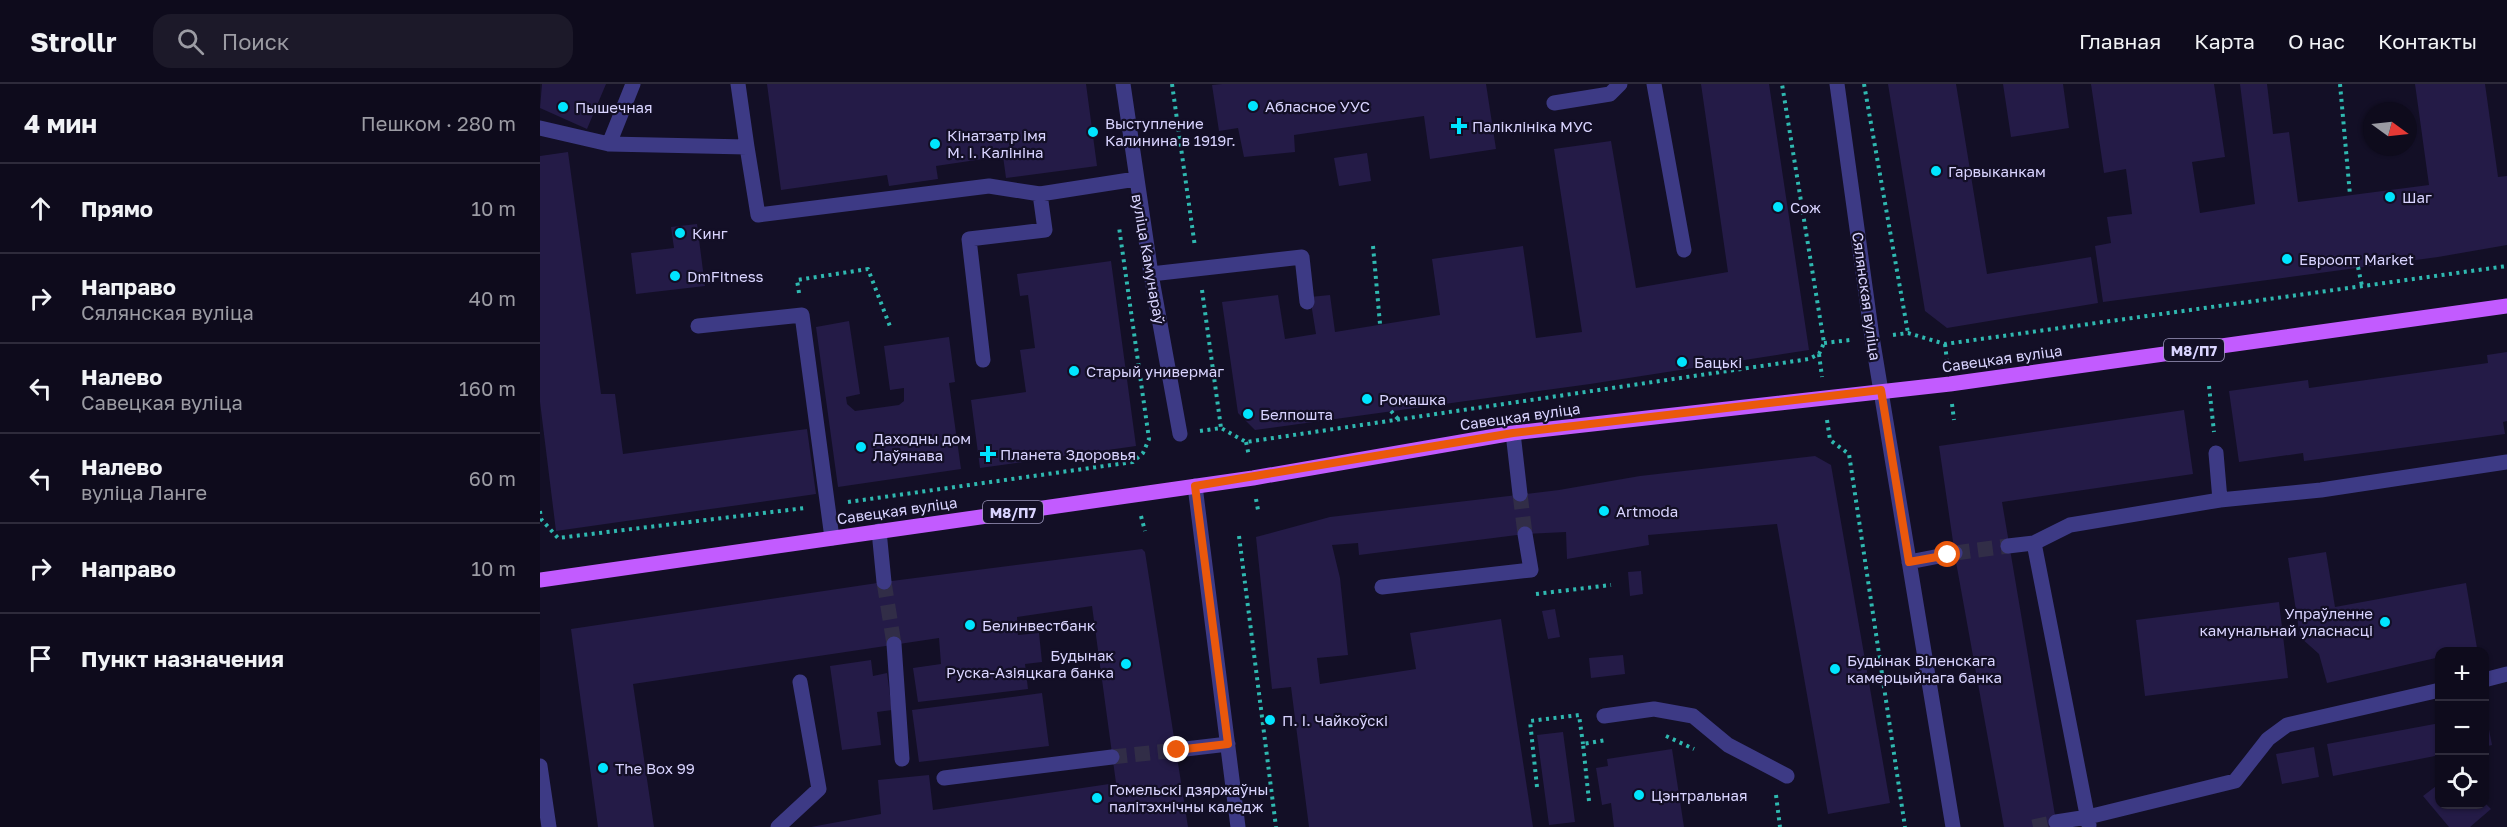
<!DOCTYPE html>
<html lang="ru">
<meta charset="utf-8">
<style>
body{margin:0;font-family:"Golos Text",sans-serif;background:#1c1929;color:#f1f3f6}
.controls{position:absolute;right:18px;bottom:18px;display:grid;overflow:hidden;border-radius:12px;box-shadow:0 2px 4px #0004}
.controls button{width:54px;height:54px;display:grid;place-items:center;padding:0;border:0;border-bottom:2px solid #2e2b3b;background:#0e0b1c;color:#f1f3f6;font:30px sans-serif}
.compass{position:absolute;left:1823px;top:18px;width:54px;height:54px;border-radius:50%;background:#0e0b1c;box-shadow:0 2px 4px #0004;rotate:105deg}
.stop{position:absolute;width:18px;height:18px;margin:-14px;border:4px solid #ea580c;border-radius:50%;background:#fff}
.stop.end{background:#ea580c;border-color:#fff;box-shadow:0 2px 6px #0008}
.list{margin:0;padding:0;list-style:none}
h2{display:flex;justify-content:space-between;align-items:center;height:78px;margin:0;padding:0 24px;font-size:26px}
h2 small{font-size:20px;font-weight:400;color:#9b9ba3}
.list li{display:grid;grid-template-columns:39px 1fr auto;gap:18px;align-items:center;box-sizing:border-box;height:90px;padding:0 24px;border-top:2px solid #2e2b3b}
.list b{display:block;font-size:22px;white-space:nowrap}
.list p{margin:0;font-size:20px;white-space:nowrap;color:#9b9ba3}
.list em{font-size:20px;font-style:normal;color:#9b9ba3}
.icon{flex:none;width:33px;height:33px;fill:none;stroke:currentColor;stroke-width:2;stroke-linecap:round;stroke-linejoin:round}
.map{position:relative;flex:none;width:1967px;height:743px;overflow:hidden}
header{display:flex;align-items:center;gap:36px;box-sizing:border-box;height:84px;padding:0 30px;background:#0e0b1c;border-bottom:2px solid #2e2b3b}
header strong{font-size:28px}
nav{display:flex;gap:33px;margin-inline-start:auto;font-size:21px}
.search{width:420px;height:54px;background:#1c1929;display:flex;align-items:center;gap:15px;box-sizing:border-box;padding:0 21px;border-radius:18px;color:#9b9ba3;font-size:22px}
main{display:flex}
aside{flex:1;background:#0e0b1c}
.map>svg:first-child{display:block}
.building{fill:#241b47}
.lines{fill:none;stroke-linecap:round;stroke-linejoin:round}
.minor-tunnel{stroke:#312d47;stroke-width:15;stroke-dasharray:15 8;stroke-linecap:butt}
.path{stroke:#2fb8b0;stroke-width:4;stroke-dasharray:3 4.5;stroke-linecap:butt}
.minor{stroke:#3d3a85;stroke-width:15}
.major{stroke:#c25bff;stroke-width:15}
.route{stroke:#ea580c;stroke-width:8}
.poi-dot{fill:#00e5ff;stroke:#130f26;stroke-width:2}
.labels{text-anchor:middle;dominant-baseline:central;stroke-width:4.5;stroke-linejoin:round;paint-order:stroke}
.shield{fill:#130f26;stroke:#9e99be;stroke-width:1.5}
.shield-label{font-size:14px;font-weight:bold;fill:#d9d4ff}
.poi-label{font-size:15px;fill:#d9d4ff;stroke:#130f26;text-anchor:start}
.street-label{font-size:15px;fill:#d9d4ff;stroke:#130f26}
</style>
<header>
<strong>Strollr</strong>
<div class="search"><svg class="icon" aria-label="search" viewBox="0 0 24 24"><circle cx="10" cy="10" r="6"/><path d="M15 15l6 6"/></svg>Поиск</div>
<nav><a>Главная</a><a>Карта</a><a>О нас</a><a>Контакты</a></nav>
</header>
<main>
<aside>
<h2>4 мин<small>Пешком · 280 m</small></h2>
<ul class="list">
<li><svg class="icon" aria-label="ahead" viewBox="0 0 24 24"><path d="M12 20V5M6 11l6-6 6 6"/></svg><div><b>Прямо</b></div><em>10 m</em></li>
<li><svg class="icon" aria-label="right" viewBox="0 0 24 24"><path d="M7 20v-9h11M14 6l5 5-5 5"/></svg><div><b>Направо</b><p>Сялянская вуліца</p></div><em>40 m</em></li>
<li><svg class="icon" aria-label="left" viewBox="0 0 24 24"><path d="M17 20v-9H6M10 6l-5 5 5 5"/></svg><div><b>Налево</b><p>Савецкая вуліца</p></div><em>160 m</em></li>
<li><svg class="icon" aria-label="left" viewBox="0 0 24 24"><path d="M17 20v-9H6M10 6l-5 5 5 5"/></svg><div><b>Налево</b><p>вуліца Ланге</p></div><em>60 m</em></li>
<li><svg class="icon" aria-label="right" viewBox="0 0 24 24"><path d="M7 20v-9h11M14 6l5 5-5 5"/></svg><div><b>Направо</b></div><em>10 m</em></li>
<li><svg class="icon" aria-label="arrive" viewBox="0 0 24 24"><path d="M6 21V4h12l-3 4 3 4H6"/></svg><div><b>Пункт назначения</b></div></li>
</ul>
</aside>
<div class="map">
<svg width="1967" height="743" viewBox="0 0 1967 743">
<rect width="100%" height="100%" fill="#130f26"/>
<path class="building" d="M2,0H66L47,45L0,24Z
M227,0H546L557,82L466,94L463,72L396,82L398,95L349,102L347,91L241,106Z
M682,0H946L956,65L890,75L884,32L754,51L755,68L704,73L698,44L679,47L672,1Z
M1161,0H1229L1269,266L1050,300L715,346L698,329L682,218L738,211L745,255L776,250L770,213L790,211L795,248L900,231L892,175L983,162L996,254L1042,248L1014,65L1071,57L1096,204L1188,188Z
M1348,0H1416L1447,190L1551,173L1558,219L1407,244L1385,227Z
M1463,0H1523L1529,44L1471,53Z
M1551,0H1674L1685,73L1652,78L1660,129L1715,120L1700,0H1727L1733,50L1749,48L1758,118L1889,101L1875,0H1945L1958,93L1967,92V161L1898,173L1563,218L1555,162L1571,159L1567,133L1592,130L1586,85L1564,89Z
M28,68L61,310H75L83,370L267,345L276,410L16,447L0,318V72Z
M827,69L831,97L799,102L794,74Z
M157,140L165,202L96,210L91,169L134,164L131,143Z
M571,177L596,362L440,384L431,316L486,308L480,266L495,264L488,211L480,212L477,190Z
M309,237L320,310L306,313L307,320L315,327L359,321L364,317V304L350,306L344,262L409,253L415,298L409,299L421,385L298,403L276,243Z
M1967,268V337L1963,338L1965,350L1764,377L1763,369L1699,378L1689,307L1768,296L1769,304L1948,279L1947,271Z
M1644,326L1653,390L1462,418L1517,743H1464L1416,478L1399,362Z
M1275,372L1291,381L1350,719L1288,730L1237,440L1108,451L1109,461L1027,475L1026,448L985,450L819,471L818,459L792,461L800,494L808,571L777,574L780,600L876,585L870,549L961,535L993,743H769L751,603L732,605L716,453L790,433L1019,406L1100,392Z
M602,465L605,468L648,743H271L341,730L338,696L389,691L393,726L576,699L552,522L477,533L478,551L499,549L502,578L485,580L488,605L378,618L373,584L401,580L399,554L93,600L114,743H58L31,545L344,498Z
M1786,468L1795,523L1926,499L1937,564L1922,568H1900V573L1787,599L1779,570L1760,553L1748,474Z
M1101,487L1103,510L1090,512L1088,488Z
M1739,518L1748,594L1605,612L1596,536Z
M1015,525L1020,553L1008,555L1002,527Z
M1083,571L1085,590L1051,594L1049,574Z
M331,576L333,592L347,589L352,626L337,628L341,661L302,666L290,582Z
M502,609L509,662L379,678L372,626Z
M1944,630H1946L1952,661L1944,663Z
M1900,639V671L1793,692L1787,660Z
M1023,648L1035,738L1009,741L997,651Z
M1774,663L1779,693L1742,700L1736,670Z
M1132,665L1144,743H1074L1071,719L1062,721L1056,684L1068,682L1067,675Z
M1900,699V720H1944V718L1951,725L1930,743H1909L1883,712Z"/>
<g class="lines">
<path class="minor-tunnel" d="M980,410L985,450
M1415,469L1468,462
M344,498L354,560
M572,673L637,666
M1493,743L1516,738"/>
<path class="path" d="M632,0L655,163
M1324,0L1368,249
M1800,0L1810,111
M833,162L840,240
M1818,183L1822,202
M662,206L681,344
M259,209L257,196L328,185L351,245
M1353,251L1368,249L1405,260L1967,182
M1284,259L1310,256
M1405,260L1407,277
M1279,270L1282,293
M1669,302L1674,348
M1412,320L1414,336
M851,327L858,335
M1287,336L1290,356L1309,370L1365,743
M660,347L681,344L706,358L1269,275L1279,270L1284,259L1242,0
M706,358L709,372
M716,415L718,426
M308,418L593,378L603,369L609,355L579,143
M0,427L1,435L18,454L265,424
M601,432L605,447
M699,452L736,743
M996,510L1071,501
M1126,652L1154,665
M997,703L990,637L1039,631L1043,660
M1236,711L1240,743
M1049,717L1043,660L1066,656"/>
<path class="minor" d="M198,0L207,63
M583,0L611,190L640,350
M1114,0L1144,166
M1297,0L1332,253L1413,743
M1014,19L1070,10L1080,0
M0,44L69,60L207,63L218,131L449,102L500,110L596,95
M69,60L93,0
M611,190L762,173L767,218
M158,242L262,231L292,454
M443,276L429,155L505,146L500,110
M973,349L980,410
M1676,369L1680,416
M655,402L698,743
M339,447L344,498
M1494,459L1549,741
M1468,462L1494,459L1530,441L1680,416L1781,406L1967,378
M1369,478L1415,469
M842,503L991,486L985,450
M354,560L362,675
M1944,596L1967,590
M1064,632L1114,625L1153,632L1188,661L1247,692
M637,666L688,660
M0,682L9,743
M404,694L572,673
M1516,738L1548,733L1695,697L1728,655L1747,641L1900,606
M238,743L279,705L260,598"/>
<path class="major" d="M0,496L713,394L973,349L1410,300L1967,222"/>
</g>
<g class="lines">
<path class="route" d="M637,666L688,660L655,402L973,349L1341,306L1369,478L1408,471"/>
</g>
<g class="poi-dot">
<circle cx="713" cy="22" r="6"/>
<circle cx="23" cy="23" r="6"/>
<path d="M916 33h6v6h6v6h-6v6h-6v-6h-6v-6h6z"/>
<circle cx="553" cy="48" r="6"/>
<circle cx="395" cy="60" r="6"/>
<circle cx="1396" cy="87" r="6"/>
<circle cx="1850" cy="113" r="6"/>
<circle cx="1238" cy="123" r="6"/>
<circle cx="140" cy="149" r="6"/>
<circle cx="1747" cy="175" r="6"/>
<circle cx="135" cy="192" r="6"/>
<circle cx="1142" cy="278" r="6"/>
<circle cx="534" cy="287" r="6"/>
<circle cx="827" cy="315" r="6"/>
<circle cx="708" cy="330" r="6"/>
<circle cx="321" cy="363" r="6"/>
<path d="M445 361h6v6h6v6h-6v6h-6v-6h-6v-6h6z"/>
<circle cx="1064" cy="427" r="6"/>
<circle cx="1845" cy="538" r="6"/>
<circle cx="430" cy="541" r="6"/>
<circle cx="586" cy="580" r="6"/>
<circle cx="1295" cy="585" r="6"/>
<circle cx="730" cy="636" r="6"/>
<circle cx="63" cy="684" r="6"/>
<circle cx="1099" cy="711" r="6"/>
<circle cx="557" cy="714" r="6"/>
</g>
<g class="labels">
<g class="shield">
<rect x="1624" y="255" width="60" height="22" rx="4.5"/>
<rect x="443" y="417" width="60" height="22" rx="4.5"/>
</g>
<g class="shield-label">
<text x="1654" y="266">М8/П7</text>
<text x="473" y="428">М8/П7</text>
</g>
<g class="poi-label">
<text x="725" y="22">Абласное УУС</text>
<text x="35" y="23">Пышечная</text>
<text x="565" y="39">Выступление<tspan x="565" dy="17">Калинина в 1919г.</tspan></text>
<text x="932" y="42">Паліклініка МУС</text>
<text x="407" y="51">Кінатэатр імя<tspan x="407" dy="17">М. І. Калініна</tspan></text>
<text x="1408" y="87">Гарвыканкам</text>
<text x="1862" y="113">Шаг</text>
<text x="1250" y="123">Сож</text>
<text x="152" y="149">Кинг</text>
<text x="1759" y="175">Евроопт Market</text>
<text x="147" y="192">DmFitness</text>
<text x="1154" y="278">Бацькі</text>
<text x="546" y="287">Старый универмаг</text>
<text x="839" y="315">Ромашка</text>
<text x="720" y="330">Белпошта</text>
<text x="333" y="354">Даходны дом<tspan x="333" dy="17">Лаўянава</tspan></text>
<text x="460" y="370">Планета Здоровья</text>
<text x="1076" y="427">Artmoda</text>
<text x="1833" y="529" text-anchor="end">Упраўленне<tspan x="1833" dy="17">камунальнай уласнасці</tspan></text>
<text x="442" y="541">Белинвестбанк</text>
<text x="574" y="571" text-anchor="end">Будынак<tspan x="574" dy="17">Руска-Азіяцкага банка</tspan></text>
<text x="1307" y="576">Будынак Віленскага<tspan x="1307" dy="17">камерцыйнага банка</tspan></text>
<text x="742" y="636">П. І. Чайкоўскі</text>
<text x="75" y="684">The Box 99</text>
<text x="569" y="705">Гомельскі дзяржаўны<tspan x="569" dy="17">палітэхнічны каледж</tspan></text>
<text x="1111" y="711">Цэнтральная</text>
</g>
<g class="street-label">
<text transform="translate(609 175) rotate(80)">вуліца Камунараў</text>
<text transform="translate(1327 212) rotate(82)">Сялянская вуліца</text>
<text transform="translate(1462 274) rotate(-8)">Савецкая вуліца</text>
<text transform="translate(980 332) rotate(-8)">Савецкая вуліца</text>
<text transform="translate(357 426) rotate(-8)">Савецкая вуліца</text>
</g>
</g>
</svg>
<div class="controls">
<button>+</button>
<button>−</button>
<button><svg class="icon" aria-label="locate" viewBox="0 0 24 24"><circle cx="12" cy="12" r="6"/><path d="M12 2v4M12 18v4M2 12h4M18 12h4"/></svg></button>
</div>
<svg class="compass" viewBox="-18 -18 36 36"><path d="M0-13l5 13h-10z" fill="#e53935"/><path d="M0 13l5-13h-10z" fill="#9b9ba3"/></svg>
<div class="stop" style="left:1408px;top:471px"></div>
<div class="stop end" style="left:637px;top:666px"></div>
</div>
</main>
